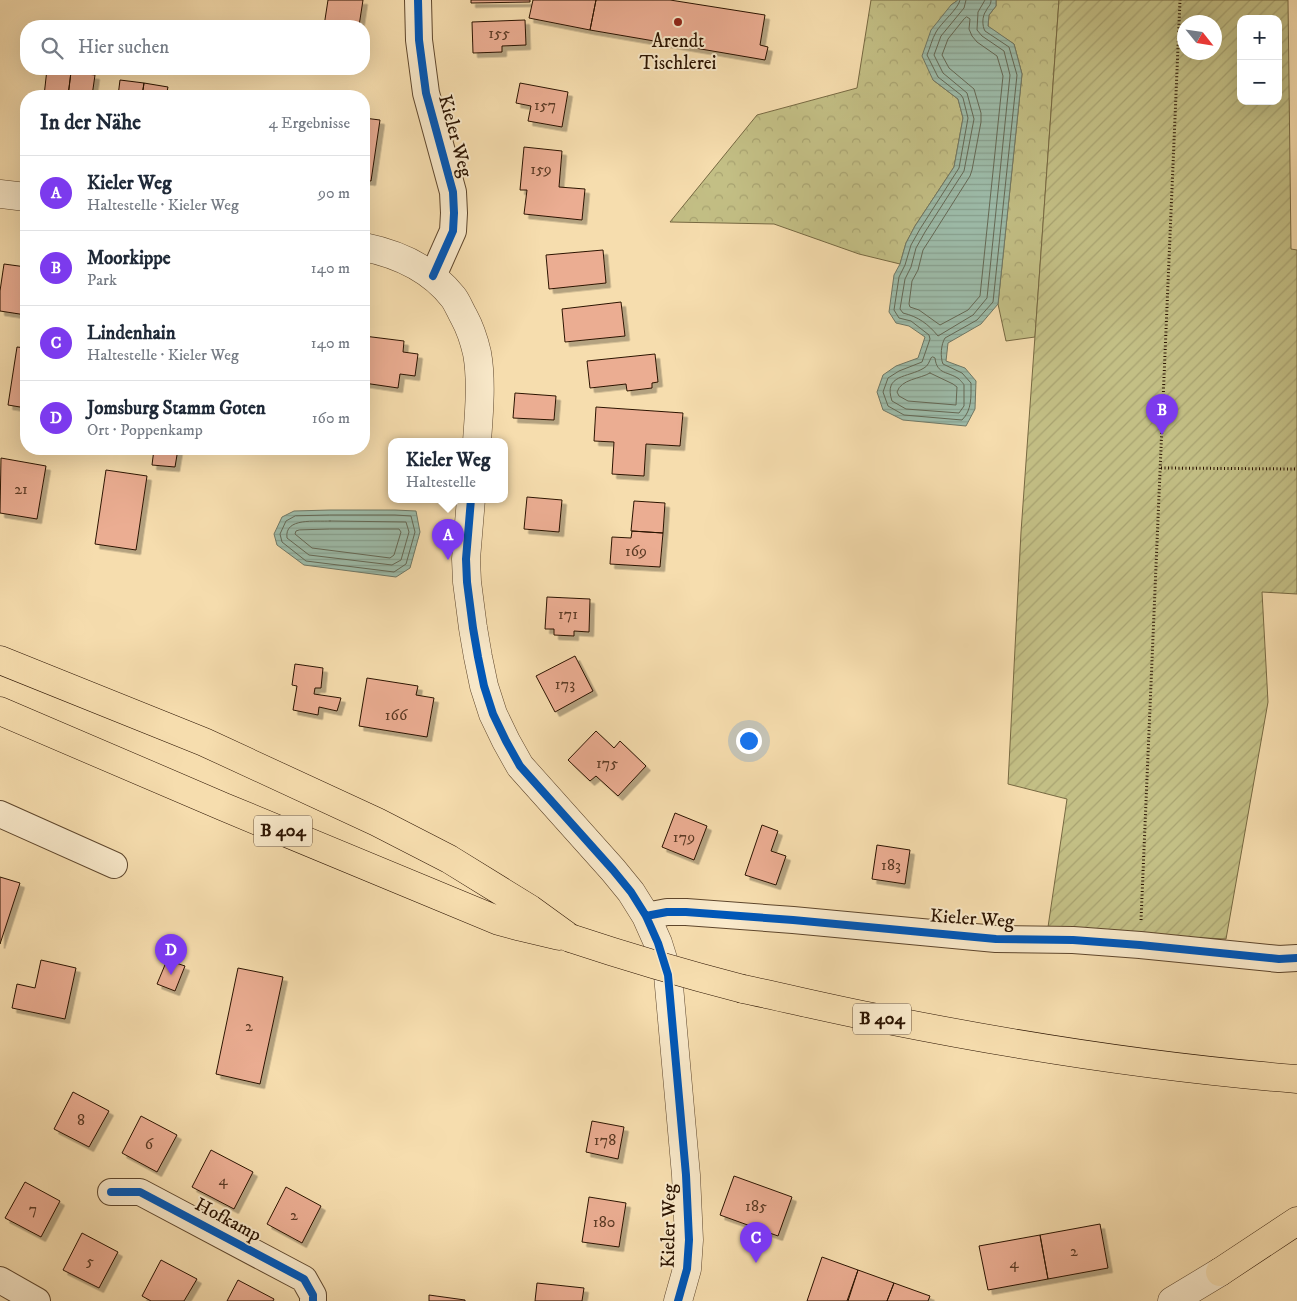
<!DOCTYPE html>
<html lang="de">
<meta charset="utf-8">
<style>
body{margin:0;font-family:"IM FELL DW Pica",serif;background:#f2f2f3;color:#1f2937}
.controls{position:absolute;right:15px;top:15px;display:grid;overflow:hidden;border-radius:10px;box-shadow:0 5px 20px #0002}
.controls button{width:45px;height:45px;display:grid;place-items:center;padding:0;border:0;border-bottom:1px solid #e0e1e3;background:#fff;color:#1f2937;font:25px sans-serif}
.compass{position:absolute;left:1177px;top:15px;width:45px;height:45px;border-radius:50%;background:#fff;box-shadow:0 5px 20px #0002;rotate:120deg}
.you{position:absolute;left:748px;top:740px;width:18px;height:18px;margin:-12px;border:4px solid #fff;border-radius:50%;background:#1a73e8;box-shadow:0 0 0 8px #1a73e833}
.badge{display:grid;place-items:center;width:32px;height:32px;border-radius:50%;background:#7c3aed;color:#fff;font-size:16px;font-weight:700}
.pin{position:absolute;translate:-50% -41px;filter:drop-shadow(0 1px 2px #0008)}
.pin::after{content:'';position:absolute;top:26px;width:18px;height:15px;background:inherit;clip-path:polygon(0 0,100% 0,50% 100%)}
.popup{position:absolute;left:388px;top:438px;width:120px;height:65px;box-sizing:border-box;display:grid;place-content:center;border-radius:10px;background:#fff;filter:drop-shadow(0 1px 4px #0005);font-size:16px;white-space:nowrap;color:#747a83}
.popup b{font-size:19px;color:#1f2937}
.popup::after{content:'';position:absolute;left:50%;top:100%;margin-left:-10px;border:10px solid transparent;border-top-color:#fff}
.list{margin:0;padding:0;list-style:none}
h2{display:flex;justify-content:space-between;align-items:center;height:65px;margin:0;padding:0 20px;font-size:21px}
h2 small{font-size:16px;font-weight:400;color:#747a83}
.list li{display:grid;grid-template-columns:32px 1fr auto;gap:15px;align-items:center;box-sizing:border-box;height:75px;padding:0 20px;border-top:1px solid #e0e1e3}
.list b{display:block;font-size:19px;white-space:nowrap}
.list p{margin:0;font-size:16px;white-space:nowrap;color:#747a83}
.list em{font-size:16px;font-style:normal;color:#747a83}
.icon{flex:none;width:28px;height:28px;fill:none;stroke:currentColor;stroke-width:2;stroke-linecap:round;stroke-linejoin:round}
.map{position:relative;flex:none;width:1297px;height:1301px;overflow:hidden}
.search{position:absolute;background:#fff;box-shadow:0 5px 20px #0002;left:20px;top:20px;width:350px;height:55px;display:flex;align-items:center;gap:12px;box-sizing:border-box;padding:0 18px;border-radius:20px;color:#747a83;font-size:19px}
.panel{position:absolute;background:#fff;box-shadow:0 5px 20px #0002;left:20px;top:90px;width:350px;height:365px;border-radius:20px}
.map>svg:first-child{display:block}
.forest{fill:url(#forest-crowns);stroke:#776942}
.garden{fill:url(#garden-furrows);stroke:#776942;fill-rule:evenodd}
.water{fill:url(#water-rules);stroke:#6f7866}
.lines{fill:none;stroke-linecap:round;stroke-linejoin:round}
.shore{stroke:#646855;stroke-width:1}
.building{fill:#ebad92;stroke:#2b1300;filter:url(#shadow)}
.minor-casing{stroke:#5e462c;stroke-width:28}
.tertiary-casing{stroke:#5e462c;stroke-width:29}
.primary-casing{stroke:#2b1300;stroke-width:29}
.trunk-casing{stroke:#2b1300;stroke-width:29}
.path{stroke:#2b1300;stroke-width:3;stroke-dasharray:1 2.5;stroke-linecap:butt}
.minor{stroke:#f9e9ca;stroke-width:26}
.tertiary{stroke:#f9e9ca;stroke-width:28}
.primary{stroke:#f6ddae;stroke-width:28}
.trunk{stroke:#f6ddae;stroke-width:28}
.primary-bridge-casing{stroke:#2b1300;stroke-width:29;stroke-linecap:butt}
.primary-bridge{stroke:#f6ddae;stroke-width:28}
.cycleway-casing{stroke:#f9e9ca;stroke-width:11}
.cycleway{stroke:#0057b8;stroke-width:8}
.poi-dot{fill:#8f2418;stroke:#f9e9ca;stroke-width:2}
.labels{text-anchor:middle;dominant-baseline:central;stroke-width:4;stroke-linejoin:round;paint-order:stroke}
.number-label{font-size:16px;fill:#5b3a24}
.shield{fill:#f9e9ca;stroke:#69533d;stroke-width:1}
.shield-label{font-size:18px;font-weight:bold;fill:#2b1300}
.poi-label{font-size:19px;fill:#2b1300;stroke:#f9e9ca}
.street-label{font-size:19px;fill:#2b1300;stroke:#f9e9ca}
</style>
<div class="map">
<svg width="1297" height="1301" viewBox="0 0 1297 1301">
<defs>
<pattern id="forest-crowns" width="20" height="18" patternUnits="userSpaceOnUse" patternTransform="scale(1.25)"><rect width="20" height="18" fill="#c3bf85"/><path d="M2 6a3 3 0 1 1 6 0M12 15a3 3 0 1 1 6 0" fill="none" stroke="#a8a371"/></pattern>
<pattern id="garden-furrows" width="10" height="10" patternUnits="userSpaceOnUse" patternTransform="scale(1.25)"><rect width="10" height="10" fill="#c3bf85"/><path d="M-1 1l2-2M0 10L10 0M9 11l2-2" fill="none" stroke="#a8a371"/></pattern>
<pattern id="water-rules" width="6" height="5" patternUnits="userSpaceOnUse" patternTransform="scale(1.25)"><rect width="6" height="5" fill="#9dbcaa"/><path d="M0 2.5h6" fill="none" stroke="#87a190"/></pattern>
<filter id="shadow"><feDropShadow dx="4.5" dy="4.5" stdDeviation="0" flood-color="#0004"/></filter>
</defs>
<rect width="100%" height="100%" fill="#f6ddae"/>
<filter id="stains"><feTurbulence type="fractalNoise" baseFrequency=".004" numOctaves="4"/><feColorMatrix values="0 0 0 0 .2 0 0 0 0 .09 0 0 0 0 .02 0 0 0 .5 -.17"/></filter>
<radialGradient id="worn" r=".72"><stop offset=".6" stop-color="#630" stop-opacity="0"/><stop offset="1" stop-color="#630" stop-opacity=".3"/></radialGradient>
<path class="forest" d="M871,0H958L951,5L933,80L958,99L963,118L954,167L915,226L906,243L900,264L859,254L774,224L670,222L757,115L857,88Z
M996,0H1059L1035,337L1006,341L998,304L1022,74L1014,44L988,27L989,15L996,6Z"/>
<path class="garden" d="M1059,0H1288L1291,249L1297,250V594L1262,592L1268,702L1226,939L1141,935L1048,927L1067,799L1008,784L1021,532ZM1241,19H1278V101H1241ZM1184,22H1214V52H1184Z"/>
<path class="water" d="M958,0H996V6L989,15L988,26L1014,44L1022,74L998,304L981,324L948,343L946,361L965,368L976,381L975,409L966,426L903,420L883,410L877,392L883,375L896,366L918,358L925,337L909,326L896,323L889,312L894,275L900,264L906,243L915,226L954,167L963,118L958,99L933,80L922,56L931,30L951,5Z
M330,510H395L416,511L420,532L410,568L396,577L304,565L277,545L274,534L282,517L294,511Z"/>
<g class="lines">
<path class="shore" d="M960,0C959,8 941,23 936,32C932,39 930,48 927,55L938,77L961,95L963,98L968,118L959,168L920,229L911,245L905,265L899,277L894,310L899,318L911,321L929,335L930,339L922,362L899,371L888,378L883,392L888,406L904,415L962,420C972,410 971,397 971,383L962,373L943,364C940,357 941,344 945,338L977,320L993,302L1017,75L1009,47L985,31C982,26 982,16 986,11C988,6 991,6 991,0
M966,0L964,8L941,36L934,55L943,73L967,93L974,119L964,171L925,232L916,248L911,267L905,279L900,309L903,313C919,317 928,324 938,336L973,315L987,298L1010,75L1004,51L982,36L977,30L978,12L985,0
M967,17L970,19L969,29L972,36L977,42L997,56L1003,76L980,296L968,310L940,325L919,310L910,307L909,304L912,281L918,270L923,250L932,236L970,176L972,170L981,122V113L974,89L949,68L942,55L948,39L964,19Z
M933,357L935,358C937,375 948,371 959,379C959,379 964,384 964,385V406L959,413L906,409L892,401C883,374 908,378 924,368C928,366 929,362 931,358Z
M930,373L953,384L957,387L956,405L908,401L899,396L897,392C901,379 920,379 930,373Z
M330,515H395L411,516L415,532L406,564L394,572L306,561L282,542L280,534L286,521L295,516Z
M330,521L406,522L409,532L401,560L392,565L309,555L287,538C284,517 316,522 330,521Z
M330,529H399L401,532L394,555L390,558L312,548L295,534L296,531L299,530Z"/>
</g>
<path class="building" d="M328,0H363L359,26H324Z
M471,0H530V2L471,3Z
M533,0H596L590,30L529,18Z
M596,0H670L765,15L760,45L768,47L765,60L590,30Z
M525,20L526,45L502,46V52L473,53L472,22Z
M47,69L71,72L68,96H44Z
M71,72L95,75L92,96H68Z
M120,80L144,83L142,96H118Z
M144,83L168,87L166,96H142Z
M520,83L568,92L562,127L528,121L531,106L516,103Z
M191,91L215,94V96H190Z
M364,118L380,120L371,181L364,180Z
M524,147L562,151L559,187L585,189L582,220L524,214L527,190H520Z
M603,250L606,283L549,289L546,255Z
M4,264L26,267V315L0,311V291Z
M621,302L625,336L565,342L562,309Z
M364,336L404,341L403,352L418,354L415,376L400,374L398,388L364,383Z
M17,347L26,348V408L8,405Z
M655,354L658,382L652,383V388L627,391L626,384L590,388L587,361Z
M515,393L556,396L554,420L513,418Z
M596,407L683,413L680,446L646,444L644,476L612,474L614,442L594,441Z
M154,449H178L175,467L152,465Z
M1,458L46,466L37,519L0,513Z
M106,470L147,476L136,550L95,544Z
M527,497L562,500L559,532L524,529Z
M634,501L665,503L663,533L631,531Z
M632,531L663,533L660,567L610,564L612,537L631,538Z
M547,597L590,599L589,632L574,631V636L554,635V629H545Z
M575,656L593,691L555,712L536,676Z
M295,664L323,668L321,688H315L314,694L341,698L337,711L319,707L318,715L293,710L297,686L292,685Z
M367,678L418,686L416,695L434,698L427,737L359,726Z
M596,731L614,748L620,741L646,766L618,796L596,776L590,781L568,760Z
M675,813L707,826L694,860L662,847Z
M762,825L778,831L771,851L786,856L776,885L745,875Z
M877,845L910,850L905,884L872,879Z
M0,877L20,883L0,944Z
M41,960L76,968L65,1019L12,1008L17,984L35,988Z
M167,960L185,966L175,991L157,984Z
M238,968L283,977L260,1084L216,1074Z
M73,1092L109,1111L89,1147L54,1129Z
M141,1116L177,1135L157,1172L122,1153Z
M592,1121L624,1127L618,1159L586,1152Z
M211,1150L253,1172L234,1209L192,1187Z
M734,1176L792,1197L778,1236L720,1215Z
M25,1182L60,1201L41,1237L5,1218Z
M286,1187L321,1206L302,1243L267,1224Z
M589,1197L626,1203L619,1247L582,1242Z
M1100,1224L1108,1268L1048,1279L1040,1235Z
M82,1233L118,1252L99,1288L63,1270Z
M1040,1235L1048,1279L988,1290L979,1246Z
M822,1257L858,1270L847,1301H807Z
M161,1260L197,1279L184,1301H151L142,1296Z
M858,1270L894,1283L887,1301H848Z
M238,1280L274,1299L273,1301H227Z
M537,1283L584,1288L582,1301H535Z
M894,1283L930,1296L928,1301H887Z
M429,1295L465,1300V1301H429Z"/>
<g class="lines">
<defs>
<path id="minor" d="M418,0L419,40L426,93L453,192L454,213L453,231L433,276
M0,814L114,865
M646,916L667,912H686L793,920L996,939L1073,940L1140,945L1279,959L1297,958
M111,1192H140L304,1279L313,1295V1301
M0,1280L37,1301"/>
<path id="tertiary" d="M0,194L26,197
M364,247C398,254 431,269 453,297C457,302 460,310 464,317C470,328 474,340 477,353C482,380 479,414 477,441
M471,499L466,559L467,582L473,628L478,657L484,686L493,714L506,741L520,766L613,870L631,892L646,916L658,943L668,975L686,1175L689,1240L687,1269L678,1301
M1172,1301L1220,1272"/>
<path id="primary" d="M743,989C791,999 839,1011 888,1020C1023,1047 1159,1068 1297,1079
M1220,1272L1297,1221"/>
<path id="trunk" d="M0,660L204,742L377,822L449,859L530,909L570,938
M0,711L224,807L499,921L521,927L559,936"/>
</defs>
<use href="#minor" class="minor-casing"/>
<use href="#tertiary" class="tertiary-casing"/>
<use href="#primary" class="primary-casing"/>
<use href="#trunk" class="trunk-casing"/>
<path class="path" d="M1161,468L1297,469
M1141,920L1180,0"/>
<use href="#minor" class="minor"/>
<use href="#tertiary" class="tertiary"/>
<use href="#primary" class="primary"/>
<use href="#trunk" class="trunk"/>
<defs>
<path id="primary-bridge" d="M570,938C627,957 685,974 743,989"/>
</defs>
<use href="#primary-bridge" class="primary-bridge-casing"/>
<use href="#primary-bridge" class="primary-bridge"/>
<defs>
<path id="cycleway" d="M418,0L419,40L426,93L453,192L454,213L453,231L433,276
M471,499L466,559L467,582L473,628L478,657L484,686L493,714L506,741L520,766L613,870L631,892L646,916L658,943L668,975L686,1175L689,1240L687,1269L678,1301
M646,916L667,912H686L793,920L996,939L1073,940L1140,945L1279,959L1297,958
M111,1192H140L304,1279L313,1295V1301"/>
</defs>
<use href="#cycleway" class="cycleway-casing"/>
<use href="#cycleway" class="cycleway"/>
</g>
<circle class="poi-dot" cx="678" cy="22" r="5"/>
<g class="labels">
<g class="number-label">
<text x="499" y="33">155</text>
<text x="545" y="105">157</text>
<text x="541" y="169">159</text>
<text x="21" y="489">21</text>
<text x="636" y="551">169</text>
<text x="568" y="614">171</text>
<text x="565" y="684">173</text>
<text x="396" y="715">166</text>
<text x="607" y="763">175</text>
<text x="684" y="837">179</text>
<text x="891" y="865">183</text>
<text x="249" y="1026">2</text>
<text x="81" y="1120">8</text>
<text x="605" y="1140">178</text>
<text x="149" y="1144">6</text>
<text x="223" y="1180">4</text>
<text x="756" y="1206">185</text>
<text x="33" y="1209">7</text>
<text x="294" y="1215">2</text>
<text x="604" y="1222">180</text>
<text x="1074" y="1251">2</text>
<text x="90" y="1261">5</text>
<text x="1014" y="1263">4</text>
</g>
<g class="shield">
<rect x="254" y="815.5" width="58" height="31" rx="4"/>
<rect x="853" y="1003.5" width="58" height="31" rx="4"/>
</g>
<g class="shield-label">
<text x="283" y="831">B 404</text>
<text x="882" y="1019">B 404</text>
</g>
<g class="poi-label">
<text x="678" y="41">Arendt<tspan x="678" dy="22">Tischlerei</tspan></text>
</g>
<g class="street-label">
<text transform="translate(455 136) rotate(75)">Kieler Weg</text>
<text transform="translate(972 919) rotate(4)">Kieler Weg</text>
<text transform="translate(228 1220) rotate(28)">Hofkamp</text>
<text transform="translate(669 1226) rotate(-89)">Kieler Weg</text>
</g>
</g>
<rect width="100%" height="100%" filter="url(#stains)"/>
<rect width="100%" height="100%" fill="url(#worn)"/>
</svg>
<div class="controls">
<button>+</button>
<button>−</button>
</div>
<svg class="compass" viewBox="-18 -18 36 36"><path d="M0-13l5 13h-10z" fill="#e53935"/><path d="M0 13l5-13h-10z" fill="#747a83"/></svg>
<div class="you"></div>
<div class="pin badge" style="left:448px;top:560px">A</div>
<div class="popup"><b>Kieler Weg</b>Haltestelle</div>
<div class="pin badge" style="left:1162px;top:435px">B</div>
<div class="pin badge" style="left:756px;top:1263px">C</div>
<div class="pin badge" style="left:171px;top:975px">D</div>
<div class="search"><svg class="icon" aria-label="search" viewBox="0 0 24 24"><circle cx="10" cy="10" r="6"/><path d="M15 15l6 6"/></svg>Hier suchen</div>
<section class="panel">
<h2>In der Nähe<small>4 Ergebnisse</small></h2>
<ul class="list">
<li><span class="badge">A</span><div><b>Kieler Weg</b><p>Haltestelle · Kieler Weg</p></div><em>90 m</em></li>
<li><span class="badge">B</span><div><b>Moorkippe</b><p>Park</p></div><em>140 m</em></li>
<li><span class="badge">C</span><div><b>Lindenhain</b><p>Haltestelle · Kieler Weg</p></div><em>140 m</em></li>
<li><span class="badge">D</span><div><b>Jomsburg Stamm Goten</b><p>Ort · Poppenkamp</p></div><em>160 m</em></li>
</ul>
</section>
</div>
